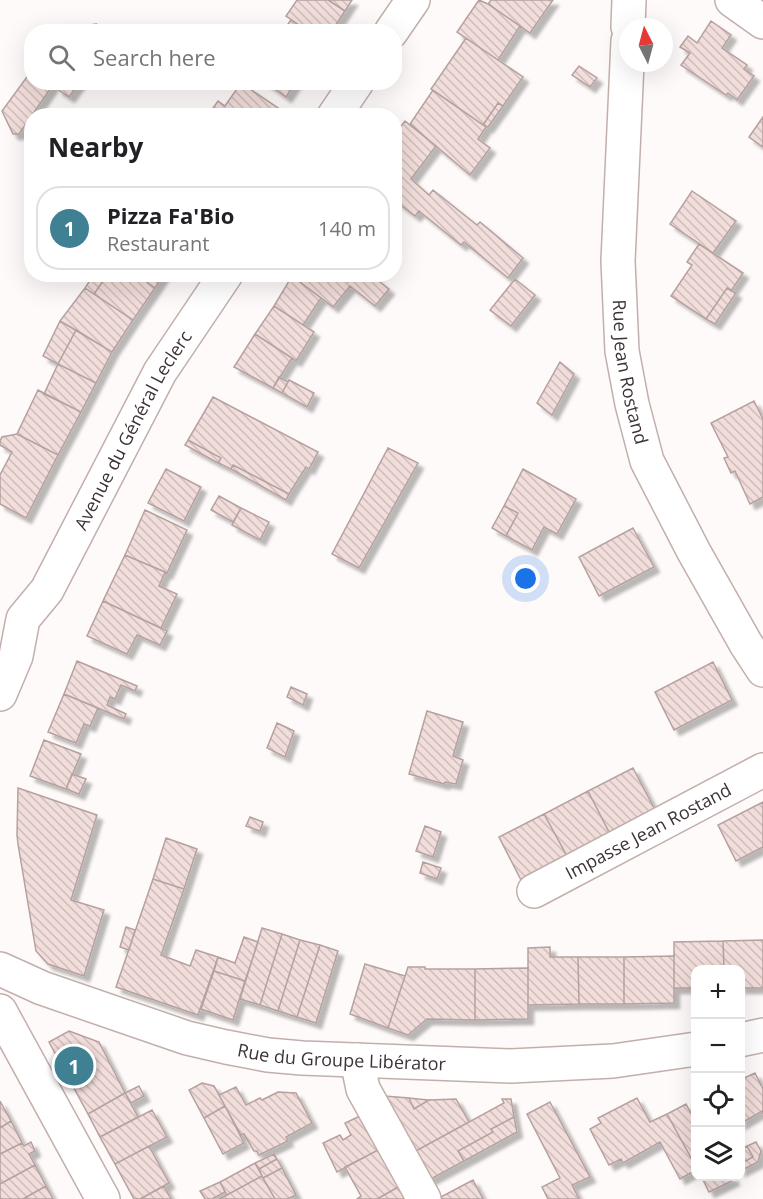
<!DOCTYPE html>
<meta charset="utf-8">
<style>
body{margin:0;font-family:"Open Sans",sans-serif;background:#f6f6f6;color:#202124}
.controls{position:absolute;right:18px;bottom:18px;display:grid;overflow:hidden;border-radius:12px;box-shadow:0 6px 24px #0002}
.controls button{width:54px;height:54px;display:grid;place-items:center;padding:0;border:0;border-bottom:2px solid #e0e0e0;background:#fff;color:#202124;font:30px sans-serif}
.compass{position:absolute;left:619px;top:18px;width:54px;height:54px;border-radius:50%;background:#fff;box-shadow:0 6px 24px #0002;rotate:354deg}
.you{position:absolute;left:526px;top:579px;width:21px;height:21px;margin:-15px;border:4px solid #fff;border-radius:50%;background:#1a73e8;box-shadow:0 0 0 9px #1a73e833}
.badge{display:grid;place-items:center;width:39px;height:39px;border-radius:50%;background:#3f8093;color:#fff;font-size:20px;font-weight:700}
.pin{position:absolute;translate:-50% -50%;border:3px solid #fff;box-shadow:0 2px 6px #0006}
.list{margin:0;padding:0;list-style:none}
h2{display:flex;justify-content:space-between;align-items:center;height:78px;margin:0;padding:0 24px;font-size:26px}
h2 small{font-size:20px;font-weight:400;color:#757577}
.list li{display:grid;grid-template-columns:39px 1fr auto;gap:18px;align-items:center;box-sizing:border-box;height:84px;margin:0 12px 12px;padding:0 12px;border:2px solid #e0e0e0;border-radius:24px}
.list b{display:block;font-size:22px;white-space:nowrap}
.list p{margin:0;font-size:20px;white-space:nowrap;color:#757577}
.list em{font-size:20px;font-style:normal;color:#757577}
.icon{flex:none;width:33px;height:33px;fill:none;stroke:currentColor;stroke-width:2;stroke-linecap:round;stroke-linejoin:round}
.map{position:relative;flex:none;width:763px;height:1199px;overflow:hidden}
.search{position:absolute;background:#fff;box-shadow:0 6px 24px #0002;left:24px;top:24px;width:378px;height:66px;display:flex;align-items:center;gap:15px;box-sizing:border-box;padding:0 21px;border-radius:24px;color:#757577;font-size:22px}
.panel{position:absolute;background:#fff;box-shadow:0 6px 24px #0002;left:24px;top:108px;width:378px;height:174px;border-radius:24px}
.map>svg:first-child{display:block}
.building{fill:url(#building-back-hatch);stroke:#b5a19f;stroke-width:1.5;filter:url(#shadow)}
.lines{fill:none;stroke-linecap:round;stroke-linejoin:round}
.minor-casing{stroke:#c2afac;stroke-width:36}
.minor{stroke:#fff;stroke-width:33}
.labels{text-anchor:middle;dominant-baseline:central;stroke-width:4.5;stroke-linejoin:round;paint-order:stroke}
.street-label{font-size:18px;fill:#3b3432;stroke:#fefaf9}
</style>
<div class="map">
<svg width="763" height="1199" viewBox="0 0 763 1199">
<defs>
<pattern id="building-back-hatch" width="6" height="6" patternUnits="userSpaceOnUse" patternTransform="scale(1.5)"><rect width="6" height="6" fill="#f1ddda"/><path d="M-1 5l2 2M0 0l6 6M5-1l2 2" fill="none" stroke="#d0bebc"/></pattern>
<filter id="shadow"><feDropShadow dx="5.5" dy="5.5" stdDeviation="1.5" flood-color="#0004"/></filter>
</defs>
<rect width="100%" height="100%" fill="#fefaf9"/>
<path class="building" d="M297,0H328L345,11L331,32H309L286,16Z
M328,0H352L345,11Z
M479,0L488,4L520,26L498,60L457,32Z
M491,0H553L530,33L488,4Z
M291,20L309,32H271L275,26L283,31Z
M711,21L731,35L722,48L747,65L744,69L754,76L737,100L728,93L726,95L681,65L690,53L680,47L688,36L697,43Z
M96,24L91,32H59L60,30Z
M466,38L523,77L503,106L498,103L483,125L431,89Z
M579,66L597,78L590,87L572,75Z
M32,70V82H55L19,134H13L2,111Z
M61,82H80L69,97L57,89Z
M265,82H296L286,97Z
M241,83L278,108L273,116H224L213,108L218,101L225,106Z
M433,90L486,127L478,139L490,148L470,175L410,124Z
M498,103L503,106L488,127L483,125Z
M763,117V147L749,137Z
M405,121L436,146L411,179L429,195L433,190L477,225L480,222L523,258L508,278L464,242L461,245L419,211L415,216L394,200V135Z
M692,191L736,221L713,253L670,224Z
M699,244L743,273L731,291L727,288L706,319L671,296L692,265L687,262Z
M94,274H108L94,294L85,288Z
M108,274H135L155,288L133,320L94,294Z
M135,274H164L155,288Z
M294,274H338L348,282L354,274H370L389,289L375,306L350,286L333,307L292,276Z
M292,276L321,298L303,325L274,306Z
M515,279L535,295L511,326L490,310Z
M85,288L133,320L112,352L60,321Z
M727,288L736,293L715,324L706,319Z
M274,306L314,332L296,361L255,334Z
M60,321L76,330L58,364L43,356Z
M76,330L112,352L96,383L58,364Z
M255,334L292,358L273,388L234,367Z
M560,362L574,374L552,415L537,403Z
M58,364L96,383L81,412L44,394Z
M279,377L288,382L282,393L273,388Z
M289,380L314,393L307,407L282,393Z
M38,390L81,412L58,455L17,434Z
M213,397L318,452L309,469L306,467L289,494L233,465L231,469L218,463L221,458L188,440Z
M754,401L763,419V497L750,504L735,471L731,473L724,458L728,457L711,423Z
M17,434L58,455L26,518L0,504V475L12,452L0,445V441L2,437Z
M188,440L221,458L218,463L185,445Z
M388,448L418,463L359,568L332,554Z
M233,465L289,494L286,500L231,469Z
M166,469L201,487L184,521L148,503Z
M523,469L576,499L557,534L544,527L532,550L506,536L518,513L504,506Z
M219,496L241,508L233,522L211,510Z
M504,506L518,513L506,536L492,528Z
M241,508L269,522L260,540L232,525Z
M145,510L187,530L167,573L125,555Z
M633,528L654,567L599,596L579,557Z
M125,555L165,572L159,586L177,594L161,628L103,601Z
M103,601L167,631L160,645L137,635L127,654L87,636Z
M77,661L137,686L135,691L121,685L115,699L110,697L107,705L126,714L124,719L64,694Z
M713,662L732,700L674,730L655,692Z
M291,687L307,694L303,705L287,697Z
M64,694L98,708L90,726L84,724L76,743L48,732Z
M427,711L463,722L453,756L463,760L456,784L445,782L444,784L409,774Z
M277,723L294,731L285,757L267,748Z
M44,740L81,754L66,789L30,776Z
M633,768L655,810L610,834L588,791Z
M72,774L86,779L79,794L66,789Z
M18,788L97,815L71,900L104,910L84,976L48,964L36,951L18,844L17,835Z
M588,791L610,834L567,856L544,814Z
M763,802V847L736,861L718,825Z
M544,814L567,856L521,880L499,837Z
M250,817L263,822L260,831L246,826Z
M425,826L441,832L433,857L416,851Z
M166,838L197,849L184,889L153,879Z
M423,862L441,868L437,879L420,873Z
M153,879L184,889L161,955L190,966L196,950L218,957L198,1015L116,987Z
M126,927L135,930L129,950L120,947Z
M262,928L282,934L260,1005L240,999Z
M282,934L300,940L278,1011L260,1005Z
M244,937L258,942L245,981L214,971L218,957L235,963Z
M300,940L320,945L297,1017L278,1011Z
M763,940V988H740V970H724L723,941Z
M723,941L724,970H696V988H674V942Z
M320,945L338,951L316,1023L297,1017Z
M550,947V957H578L579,1004L528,1005V948Z
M674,956V1003L624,1004V957Z
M578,957H624V1004H579Z
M365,964L405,976L388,1028L350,1014Z
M408,967H425V969H475V1020L427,1019L408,1035L388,1028Z
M528,968V1019L475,1020V969Z
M214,971L245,981L233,1020L201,1009Z
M69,1031L99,1042L125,1093L88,1114L49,1042Z
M755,1073L763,1089V1114L762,1111L740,1124V1080Z
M202,1083L214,1086L225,1106L204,1118L189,1090Z
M139,1086L144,1096L131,1103L125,1093Z
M236,1087L246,1105L260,1098L262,1100L278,1092L296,1093L312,1123L286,1137L288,1141L259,1155L257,1151H254L244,1134L241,1135L219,1095Z
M125,1093L138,1117L100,1137L88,1114Z
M384,1096L409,1098L414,1109L429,1100L456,1099L469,1122L414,1152Z
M409,1098L418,1099L429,1100L414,1109Z
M637,1098L650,1122L667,1114L696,1167V1170L680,1179L660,1142L623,1163L621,1159L609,1165L590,1129L601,1123L598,1118Z
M502,1099H511L514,1117L491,1129L493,1132L458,1151L464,1161L429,1180L414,1152L504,1103Z
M0,1101L11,1121L0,1128Z
M550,1102L590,1177L572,1185L579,1199H548L542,1187L560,1178L527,1114Z
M686,1104L691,1113L696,1111V1167L667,1114Z
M225,1106L244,1143L223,1154L204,1118Z
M152,1110L167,1137L115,1164L100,1137Z
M360,1116L380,1149L337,1172L323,1143L340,1135L343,1140L351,1135L345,1123Z
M514,1117L517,1132L464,1161L458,1151L493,1132L491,1129Z
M11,1121L22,1143L0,1154V1128Z
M31,1142L35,1151L29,1154L35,1165L0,1184V1154L22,1143L24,1146Z
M756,1142L761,1151L758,1162L740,1171V1164L753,1157L747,1146Z
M149,1146L169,1183L140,1199H134L115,1164Z
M747,1146L753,1157L740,1164V1149Z
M380,1149L400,1186L377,1199H357L361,1196L345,1167Z
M274,1154L277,1159L259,1169L255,1163Z
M277,1159L282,1168L263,1178L259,1169Z
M255,1163L262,1176L227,1195L220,1182Z
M35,1165L46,1186L23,1199H0V1184Z
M282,1168L296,1195L287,1199H275L263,1178Z
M262,1176L275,1199H219L227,1195Z
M701,1176H732L734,1180L709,1192Z
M473,1180L483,1199H439V1198Z
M220,1182L225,1192L212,1199H205L200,1191Z
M46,1186L53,1199H23Z
M164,1186L171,1199H140Z
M400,1186L407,1199H377Z"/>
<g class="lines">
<defs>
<g id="minor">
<path d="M732,0L763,22"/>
<path d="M628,27L629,0"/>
<path d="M391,32L413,0"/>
<path id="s1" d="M628,41L618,261L622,351L632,404L647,461L694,552L746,644L763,670"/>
<path d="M334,116L357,82"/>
<path id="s2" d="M0,694L16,656L23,619L47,590L160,372L226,274"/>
<path id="s3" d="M534,891L763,770"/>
<path id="s4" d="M0,969L42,988L187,1038L226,1047L268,1055L302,1058L511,1066L613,1061L696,1049"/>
<path d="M0,1011L103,1199"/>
<path d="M740,1040L763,1035"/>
<path d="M357,1060L363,1089L424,1199"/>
</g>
</defs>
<use href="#minor" class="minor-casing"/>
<use href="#minor" class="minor"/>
</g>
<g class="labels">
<g class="street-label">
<text stroke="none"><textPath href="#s1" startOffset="332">Rue Jean Rostand</textPath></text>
<text stroke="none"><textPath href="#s2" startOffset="298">Avenue du Général Leclerc</textPath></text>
<text stroke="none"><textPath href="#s3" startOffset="129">Impasse Jean Rostand</textPath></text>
<text stroke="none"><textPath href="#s4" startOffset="356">Rue du Groupe Libérator</textPath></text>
</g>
</g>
</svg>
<div class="controls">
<button>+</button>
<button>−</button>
<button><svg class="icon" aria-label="locate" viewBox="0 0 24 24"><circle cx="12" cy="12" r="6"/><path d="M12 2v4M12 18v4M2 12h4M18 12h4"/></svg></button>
<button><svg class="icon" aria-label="layers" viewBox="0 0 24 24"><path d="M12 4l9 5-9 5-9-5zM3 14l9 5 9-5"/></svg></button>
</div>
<svg class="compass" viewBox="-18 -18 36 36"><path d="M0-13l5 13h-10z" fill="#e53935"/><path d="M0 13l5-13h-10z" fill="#757577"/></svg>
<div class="you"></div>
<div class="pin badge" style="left:74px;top:1066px">1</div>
<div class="search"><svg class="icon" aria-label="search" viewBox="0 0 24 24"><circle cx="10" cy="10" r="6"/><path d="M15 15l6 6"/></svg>Search here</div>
<section class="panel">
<h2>Nearby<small></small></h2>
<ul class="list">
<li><span class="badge">1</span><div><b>Pizza Fa'Bio</b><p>Restaurant</p></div><em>140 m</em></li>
</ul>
</section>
</div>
